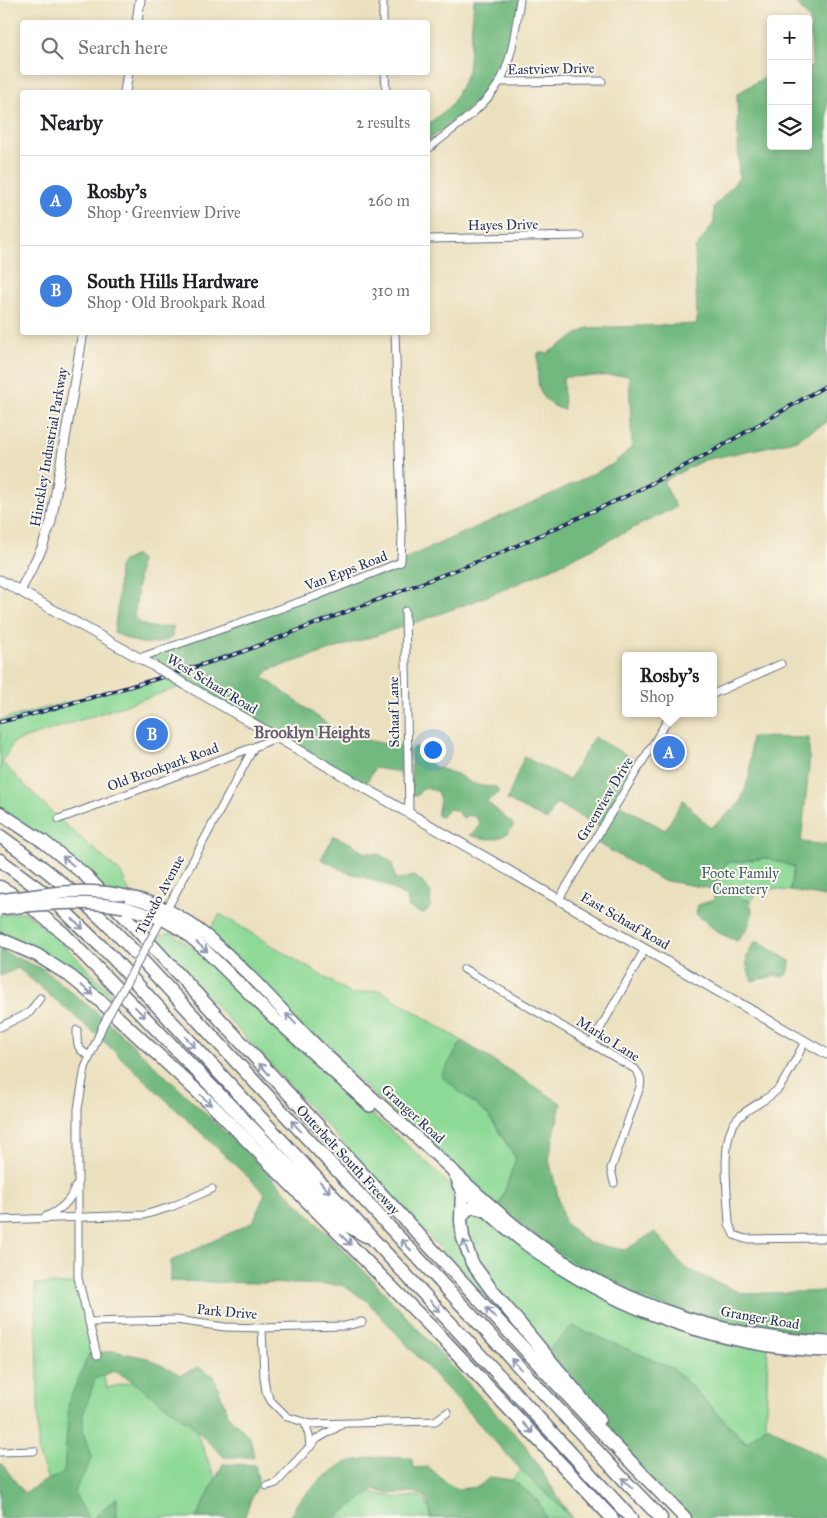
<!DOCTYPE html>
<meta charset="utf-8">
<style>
body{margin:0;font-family:"IM FELL Great Primer",serif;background:#f2f2f2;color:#202124}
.controls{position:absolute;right:15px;top:15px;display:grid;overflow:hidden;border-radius:5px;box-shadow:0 2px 8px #0003}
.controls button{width:45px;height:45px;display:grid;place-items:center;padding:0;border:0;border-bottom:1px solid #e0e0e0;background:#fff;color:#202124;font:25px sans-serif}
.you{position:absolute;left:432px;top:749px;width:18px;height:18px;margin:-12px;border:4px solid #fff;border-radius:50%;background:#1a73e8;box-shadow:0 0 0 8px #1a73e833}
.badge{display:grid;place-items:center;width:32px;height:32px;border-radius:50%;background:#111827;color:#fff;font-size:16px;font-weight:700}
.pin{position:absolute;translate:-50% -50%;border:2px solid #fff;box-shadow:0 1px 5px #0006}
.popup{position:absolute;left:622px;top:652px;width:95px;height:65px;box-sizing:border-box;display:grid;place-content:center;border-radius:5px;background:#fff;filter:drop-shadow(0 1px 4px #0005);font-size:16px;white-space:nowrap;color:#757577}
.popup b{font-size:19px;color:#202124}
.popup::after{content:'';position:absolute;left:50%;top:100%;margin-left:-10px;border:10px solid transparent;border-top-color:#fff}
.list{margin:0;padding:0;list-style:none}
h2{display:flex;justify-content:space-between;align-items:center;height:65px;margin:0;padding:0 20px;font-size:21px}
h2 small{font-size:16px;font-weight:400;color:#757577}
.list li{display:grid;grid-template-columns:32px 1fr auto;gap:15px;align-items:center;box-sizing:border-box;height:90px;padding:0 20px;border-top:1px solid #e0e0e0}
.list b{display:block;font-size:19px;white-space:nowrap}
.list p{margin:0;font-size:16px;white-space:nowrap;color:#757577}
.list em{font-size:16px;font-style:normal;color:#757577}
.icon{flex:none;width:28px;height:28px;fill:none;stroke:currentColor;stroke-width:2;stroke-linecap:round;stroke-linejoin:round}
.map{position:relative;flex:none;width:827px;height:1518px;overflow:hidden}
.search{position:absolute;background:#fff;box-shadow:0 2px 8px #0003;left:20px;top:20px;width:410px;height:55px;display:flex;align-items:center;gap:12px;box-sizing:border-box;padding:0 18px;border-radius:5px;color:#757577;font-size:19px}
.panel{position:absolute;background:#fff;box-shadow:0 2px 8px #0003;left:20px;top:90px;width:410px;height:245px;border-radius:5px}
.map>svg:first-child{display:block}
.green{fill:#8dd996;stroke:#54847a}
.forest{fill:#72b97f;stroke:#46746e}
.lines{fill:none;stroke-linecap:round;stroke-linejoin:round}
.minor-casing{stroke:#646d80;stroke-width:9}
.tertiary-casing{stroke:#646d80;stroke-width:11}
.primary-casing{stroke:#646d80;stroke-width:14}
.motorway-casing{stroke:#646d80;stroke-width:15}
.minor{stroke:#fff;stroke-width:7}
.tertiary{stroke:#fff;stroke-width:9}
.primary{stroke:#fff;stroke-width:11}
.motorway{stroke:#fff;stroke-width:12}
.rail-casing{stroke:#1b2f5e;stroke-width:4}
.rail{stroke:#fbf7ec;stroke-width:2;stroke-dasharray:5.5;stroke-linecap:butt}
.minor-bridge-casing{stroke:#646d80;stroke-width:9;stroke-linecap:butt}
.tertiary-bridge-casing{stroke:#646d80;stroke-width:11;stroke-linecap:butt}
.primary-bridge-casing{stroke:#646d80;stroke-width:14;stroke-linecap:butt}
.minor-bridge{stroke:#fff;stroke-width:7}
.tertiary-bridge{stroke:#fff;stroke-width:9}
.primary-bridge{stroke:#fff;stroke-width:11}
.oneway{stroke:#8d97ae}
.labels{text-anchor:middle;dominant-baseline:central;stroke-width:4;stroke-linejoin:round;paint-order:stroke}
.street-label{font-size:14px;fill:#1b2f5e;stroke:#fbf7ec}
.park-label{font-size:14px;fill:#385a6c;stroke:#fbf7ec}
.quarter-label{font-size:16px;font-weight:bold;fill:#635b6e;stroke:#fbf7ec}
</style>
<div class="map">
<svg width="827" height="1518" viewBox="0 0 827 1518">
<rect width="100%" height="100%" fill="#fbf7ec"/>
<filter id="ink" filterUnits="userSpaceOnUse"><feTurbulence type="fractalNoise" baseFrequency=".02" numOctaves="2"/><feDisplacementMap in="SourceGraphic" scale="10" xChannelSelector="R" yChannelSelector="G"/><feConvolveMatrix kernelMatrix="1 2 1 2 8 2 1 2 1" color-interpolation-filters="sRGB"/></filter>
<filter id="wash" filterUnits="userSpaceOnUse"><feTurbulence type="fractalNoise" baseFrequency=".0096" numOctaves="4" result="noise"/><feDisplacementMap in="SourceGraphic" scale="20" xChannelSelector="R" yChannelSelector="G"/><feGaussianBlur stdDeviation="1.12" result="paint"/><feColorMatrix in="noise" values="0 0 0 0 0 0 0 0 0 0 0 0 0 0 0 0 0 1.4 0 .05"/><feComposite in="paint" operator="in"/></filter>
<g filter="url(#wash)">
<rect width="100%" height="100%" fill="#ebe0be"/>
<path class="green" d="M170,676L186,685L14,742L2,762L59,819L122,874L131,897L108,892L0,813V720Z
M768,858L794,867L790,891L759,887L748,906L713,889L726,863Z
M25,912L54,935L113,995L109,1003L0,934V915Z
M220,914L352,994L380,990L462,1041L442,1076L489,1116L516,1159L498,1211L205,937Z
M172,933L199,952L344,1090L433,1168L457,1192L458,1236L539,1355L156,941C160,934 164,934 172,933Z
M469,1208L768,1345L766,1425L747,1443L674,1369L545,1353L472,1263L465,1211Z
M35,1284H76L107,1388L148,1378L191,1418L231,1518H63L38,1453V1366Z
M521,1470L572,1518H546L538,1501L512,1480Z
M360,1489L394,1498L419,1496L426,1500L428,1507L457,1514L463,1518H325Z"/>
<path class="forest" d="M474,0H520L504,72H498C484,101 453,121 428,141V124L451,106L468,72Z
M794,0H827V422L794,441L704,460L663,481L676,507C616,536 557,568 495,593C421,623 344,645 269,670L263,677L344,736L408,748V773L375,768L363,788L139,658L396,565L411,556L558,491L613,464L632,447L629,375L563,377L564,410C533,400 538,380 538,353H548L587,328L697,324L695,249L714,223V207L739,178L737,94L771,73V146H808V68L812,67L810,20Z
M136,555L140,559L136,604L134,616C143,630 158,628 173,626L174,627L172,631V637C154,650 131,642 114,632L118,603L119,567L123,561Z
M594,737L641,763L617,803L665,830L683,800L711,828L740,803L750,775L751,737L809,738V767L801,842L827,845V897L790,891L794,867L768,858L726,863L713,888L720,889L722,897L728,889H734L737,892L738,896L743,899H748C749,902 752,907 752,911C752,921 745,935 737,941L719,933L696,914L698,905L714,900L713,889L661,880L594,841L602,828L556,803L547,820L507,800L524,757L569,780Z
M414,747L425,748L424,759L435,767L457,774L471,783L481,786L496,787L499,793L486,801L514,825C503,843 486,840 469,835L477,830L480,824L476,817L468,815L463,818L455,810L448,809L442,817L437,816L440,800L437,791L425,788L420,791L417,796L412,794L411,750Z
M334,836L354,845L362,852L379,854L389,860L392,864L395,878L399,880L414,876L421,881L431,892L430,908L422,914L409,907L407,898L388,886L374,880L346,872L321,859Z
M756,941L790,961L789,971L785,976H775L752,981C745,963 743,956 756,941Z
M0,950L43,969L106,1020L259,1164L366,1273L525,1445L570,1516L521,1470L366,1300L342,1285L171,1281V1261L253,1222L265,1193L98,1036L18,968L0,976Z
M462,1041L561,1103L549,1159L564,1222L588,1243L625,1250L655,1232L685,1268L743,1294L827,1291V1342L744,1333L611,1287L498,1211L516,1158L489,1116L441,1076Z
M573,1326L674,1369L746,1443L766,1425L827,1460V1518H685L618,1442L545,1353Z
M114,1351L147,1358L181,1375L198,1367L214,1376L228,1415L250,1437L254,1457H224L189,1423L128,1378L114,1371L95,1379L83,1415V1432L92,1459L74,1492L88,1518H0V1464H2L24,1493L43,1482L64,1473L69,1401L89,1354Z
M375,1457L411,1458L414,1468L429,1467L445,1482L457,1489L478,1487L490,1477L512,1480L523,1488L538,1501L546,1518H431L428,1498L415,1492L389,1494L374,1489L335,1518H289L298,1502L321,1479L346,1462Z
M223,1464L255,1465L259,1484L251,1499L244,1518H196Z
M117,1497V1518H93Z"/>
</g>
<g filter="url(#ink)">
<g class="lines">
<defs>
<path id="minor" d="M383,0V22
M385,72L386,92
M500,82L602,81
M428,149C452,129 482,110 499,83C512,63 516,24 520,0
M428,239L580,236
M405,611L409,813
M139,658L316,596L401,562L402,533L395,332
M713,694L781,664
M59,819L254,747L275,738
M559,899L667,721L675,713
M154,933L254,747
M464,969L635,1069C640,1075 642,1079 640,1087L611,1169L614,1183
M0,1027L30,1012L40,998
M77,1030C77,1042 76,1050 89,1055
M805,1042C797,1056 788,1077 778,1089C765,1103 743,1108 733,1125C721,1146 728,1199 729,1224L734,1235L745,1239L827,1238
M592,1043L645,949
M45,1217C59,1211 71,1201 75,1187
M0,1220L144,1215L171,1207L212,1189
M89,1322L176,1320L225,1327L262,1328L345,1326L362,1322
M262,1328L264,1378L266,1391L271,1401L287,1417L311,1424L435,1421L448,1412
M97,1355L78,1278V1109L85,1068L103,1025
M305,1423L309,1436L310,1447
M0,1452L34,1451
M267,1486L276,1483L317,1439L341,1425"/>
<path id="tertiary" d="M137,22L140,0
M125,92L128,72
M0,580L159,669
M20,591L42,548L51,522L83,332
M186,685L827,1054"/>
<path id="primary" d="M116,894C133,897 150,902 166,909C216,934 268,996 307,1036C345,1074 386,1109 425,1145C466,1183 507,1223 554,1255C635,1309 730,1338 827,1342
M124,907L162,919L183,931L203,948L273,1017L370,1106
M458,1185C481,1206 503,1227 527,1245C613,1309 720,1348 827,1351"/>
<path id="motorway" d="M0,813L44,842L84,874L133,925L591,1421L685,1518
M0,836C47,869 87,902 126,943L626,1482L661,1518
M0,860L51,898L112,957L631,1518
M0,887L24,901L63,933L346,1225L366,1236
M0,939L37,955L70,976L98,999L214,1107L446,1342L612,1518
M454,1172L462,1188L461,1221L463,1238L472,1263L491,1289L599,1419
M461,1217C468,1207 473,1205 484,1210"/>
</defs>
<use href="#minor" class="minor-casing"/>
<use href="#tertiary" class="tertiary-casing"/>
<use href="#primary" class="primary-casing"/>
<use href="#motorway" class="motorway-casing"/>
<use href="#minor" class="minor"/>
<use href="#tertiary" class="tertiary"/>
<use href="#primary" class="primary"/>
<use href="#motorway" class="motorway"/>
<defs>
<path id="rail" d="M0,722L37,713L163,677L242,652L505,551L633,493L713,451L827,385"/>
</defs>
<use href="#rail" class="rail-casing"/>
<use href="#rail" class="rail"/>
<defs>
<path id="minor-bridge" d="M103,1025L154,933"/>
<path id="tertiary-bridge" d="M159,669L186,685"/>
<path id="primary-bridge" d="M0,900C38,895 78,887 116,894
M0,909C42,904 82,900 124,907"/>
</defs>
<use href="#minor-bridge" class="minor-bridge-casing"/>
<use href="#tertiary-bridge" class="tertiary-bridge-casing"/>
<use href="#primary-bridge" class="primary-bridge-casing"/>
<use href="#minor-bridge" class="minor-bridge"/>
<use href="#tertiary-bridge" class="tertiary-bridge"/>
<use href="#primary-bridge" class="primary-bridge"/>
</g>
<defs><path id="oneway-shaft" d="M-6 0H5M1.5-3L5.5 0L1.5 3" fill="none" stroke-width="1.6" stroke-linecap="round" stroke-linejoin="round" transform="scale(1.25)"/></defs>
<g class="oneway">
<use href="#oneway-shaft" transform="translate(68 861) rotate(-140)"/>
<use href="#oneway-shaft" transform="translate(78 924) rotate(44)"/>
<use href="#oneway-shaft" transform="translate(202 947) rotate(41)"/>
<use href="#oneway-shaft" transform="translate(87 990) rotate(40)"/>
<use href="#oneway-shaft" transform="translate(140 1012) rotate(46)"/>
<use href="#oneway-shaft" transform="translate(291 1019) rotate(-134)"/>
<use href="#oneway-shaft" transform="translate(190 1042) rotate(47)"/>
<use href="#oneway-shaft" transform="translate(264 1069) rotate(-133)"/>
<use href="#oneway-shaft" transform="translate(206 1100) rotate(43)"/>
<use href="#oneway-shaft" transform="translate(296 1126) rotate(-133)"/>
<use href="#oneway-shaft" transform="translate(325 1187) rotate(47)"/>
<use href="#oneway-shaft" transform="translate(346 1240) rotate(45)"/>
<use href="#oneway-shaft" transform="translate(406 1245) rotate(-133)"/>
<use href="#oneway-shaft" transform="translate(466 1247) rotate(-110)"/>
<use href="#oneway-shaft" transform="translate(435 1306) rotate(47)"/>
<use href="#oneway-shaft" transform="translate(491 1313) rotate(-133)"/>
<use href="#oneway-shaft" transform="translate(516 1364) rotate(-133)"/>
<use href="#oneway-shaft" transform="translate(528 1428) rotate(47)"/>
<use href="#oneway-shaft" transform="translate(627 1483) rotate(-134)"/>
</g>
</g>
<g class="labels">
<g class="street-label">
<text transform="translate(551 69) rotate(-1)">Eastview Drive</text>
<text transform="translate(503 225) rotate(-1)">Hayes Drive</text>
<text transform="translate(49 447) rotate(-80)">Hinckley Industrial Parkway</text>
<text transform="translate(346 571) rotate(-21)">Van Epps Road</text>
<text transform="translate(212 684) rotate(31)">West Schaaf Road</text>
<text transform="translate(394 712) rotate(-91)">Schaaf Lane</text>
<text transform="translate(163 767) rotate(-20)">Old Brookpark Road</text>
<text transform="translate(605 799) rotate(-59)">Greenview Drive</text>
<text transform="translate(160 895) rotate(-62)">Tuxedo Avenue</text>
<text transform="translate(625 921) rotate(30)">East Schaaf Road</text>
<text transform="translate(608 1039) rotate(32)">Marko Lane</text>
<text transform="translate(413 1114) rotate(42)">Granger Road</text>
<text transform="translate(348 1160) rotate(47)">Outerbelt South Freeway</text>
<text transform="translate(227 1312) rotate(5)">Park Drive</text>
<text transform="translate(760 1318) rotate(10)">Granger Road</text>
</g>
<g class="park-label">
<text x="740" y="873">Foote Family<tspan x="740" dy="16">Cemetery</tspan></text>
</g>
<g class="quarter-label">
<text x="312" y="732">Brooklyn Heights</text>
</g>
</g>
</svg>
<div class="controls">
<button>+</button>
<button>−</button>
<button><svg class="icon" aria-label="layers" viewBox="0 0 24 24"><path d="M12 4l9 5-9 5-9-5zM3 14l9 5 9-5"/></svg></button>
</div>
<div class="you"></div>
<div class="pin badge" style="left:669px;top:752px;background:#3f7fe0">A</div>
<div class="popup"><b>Rosby's</b>Shop</div>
<div class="pin badge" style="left:152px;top:734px;background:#3f7fe0">B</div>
<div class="search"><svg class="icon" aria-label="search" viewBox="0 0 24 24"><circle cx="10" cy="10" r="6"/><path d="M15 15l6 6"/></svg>Search here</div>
<section class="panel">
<h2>Nearby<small>2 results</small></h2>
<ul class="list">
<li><span class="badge" style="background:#3f7fe0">A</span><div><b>Rosby's</b><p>Shop · Greenview Drive</p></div><em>260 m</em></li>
<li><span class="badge" style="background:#3f7fe0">B</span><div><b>South Hills Hardware</b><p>Shop · Old Brookpark Road</p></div><em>310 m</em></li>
</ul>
</section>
</div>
